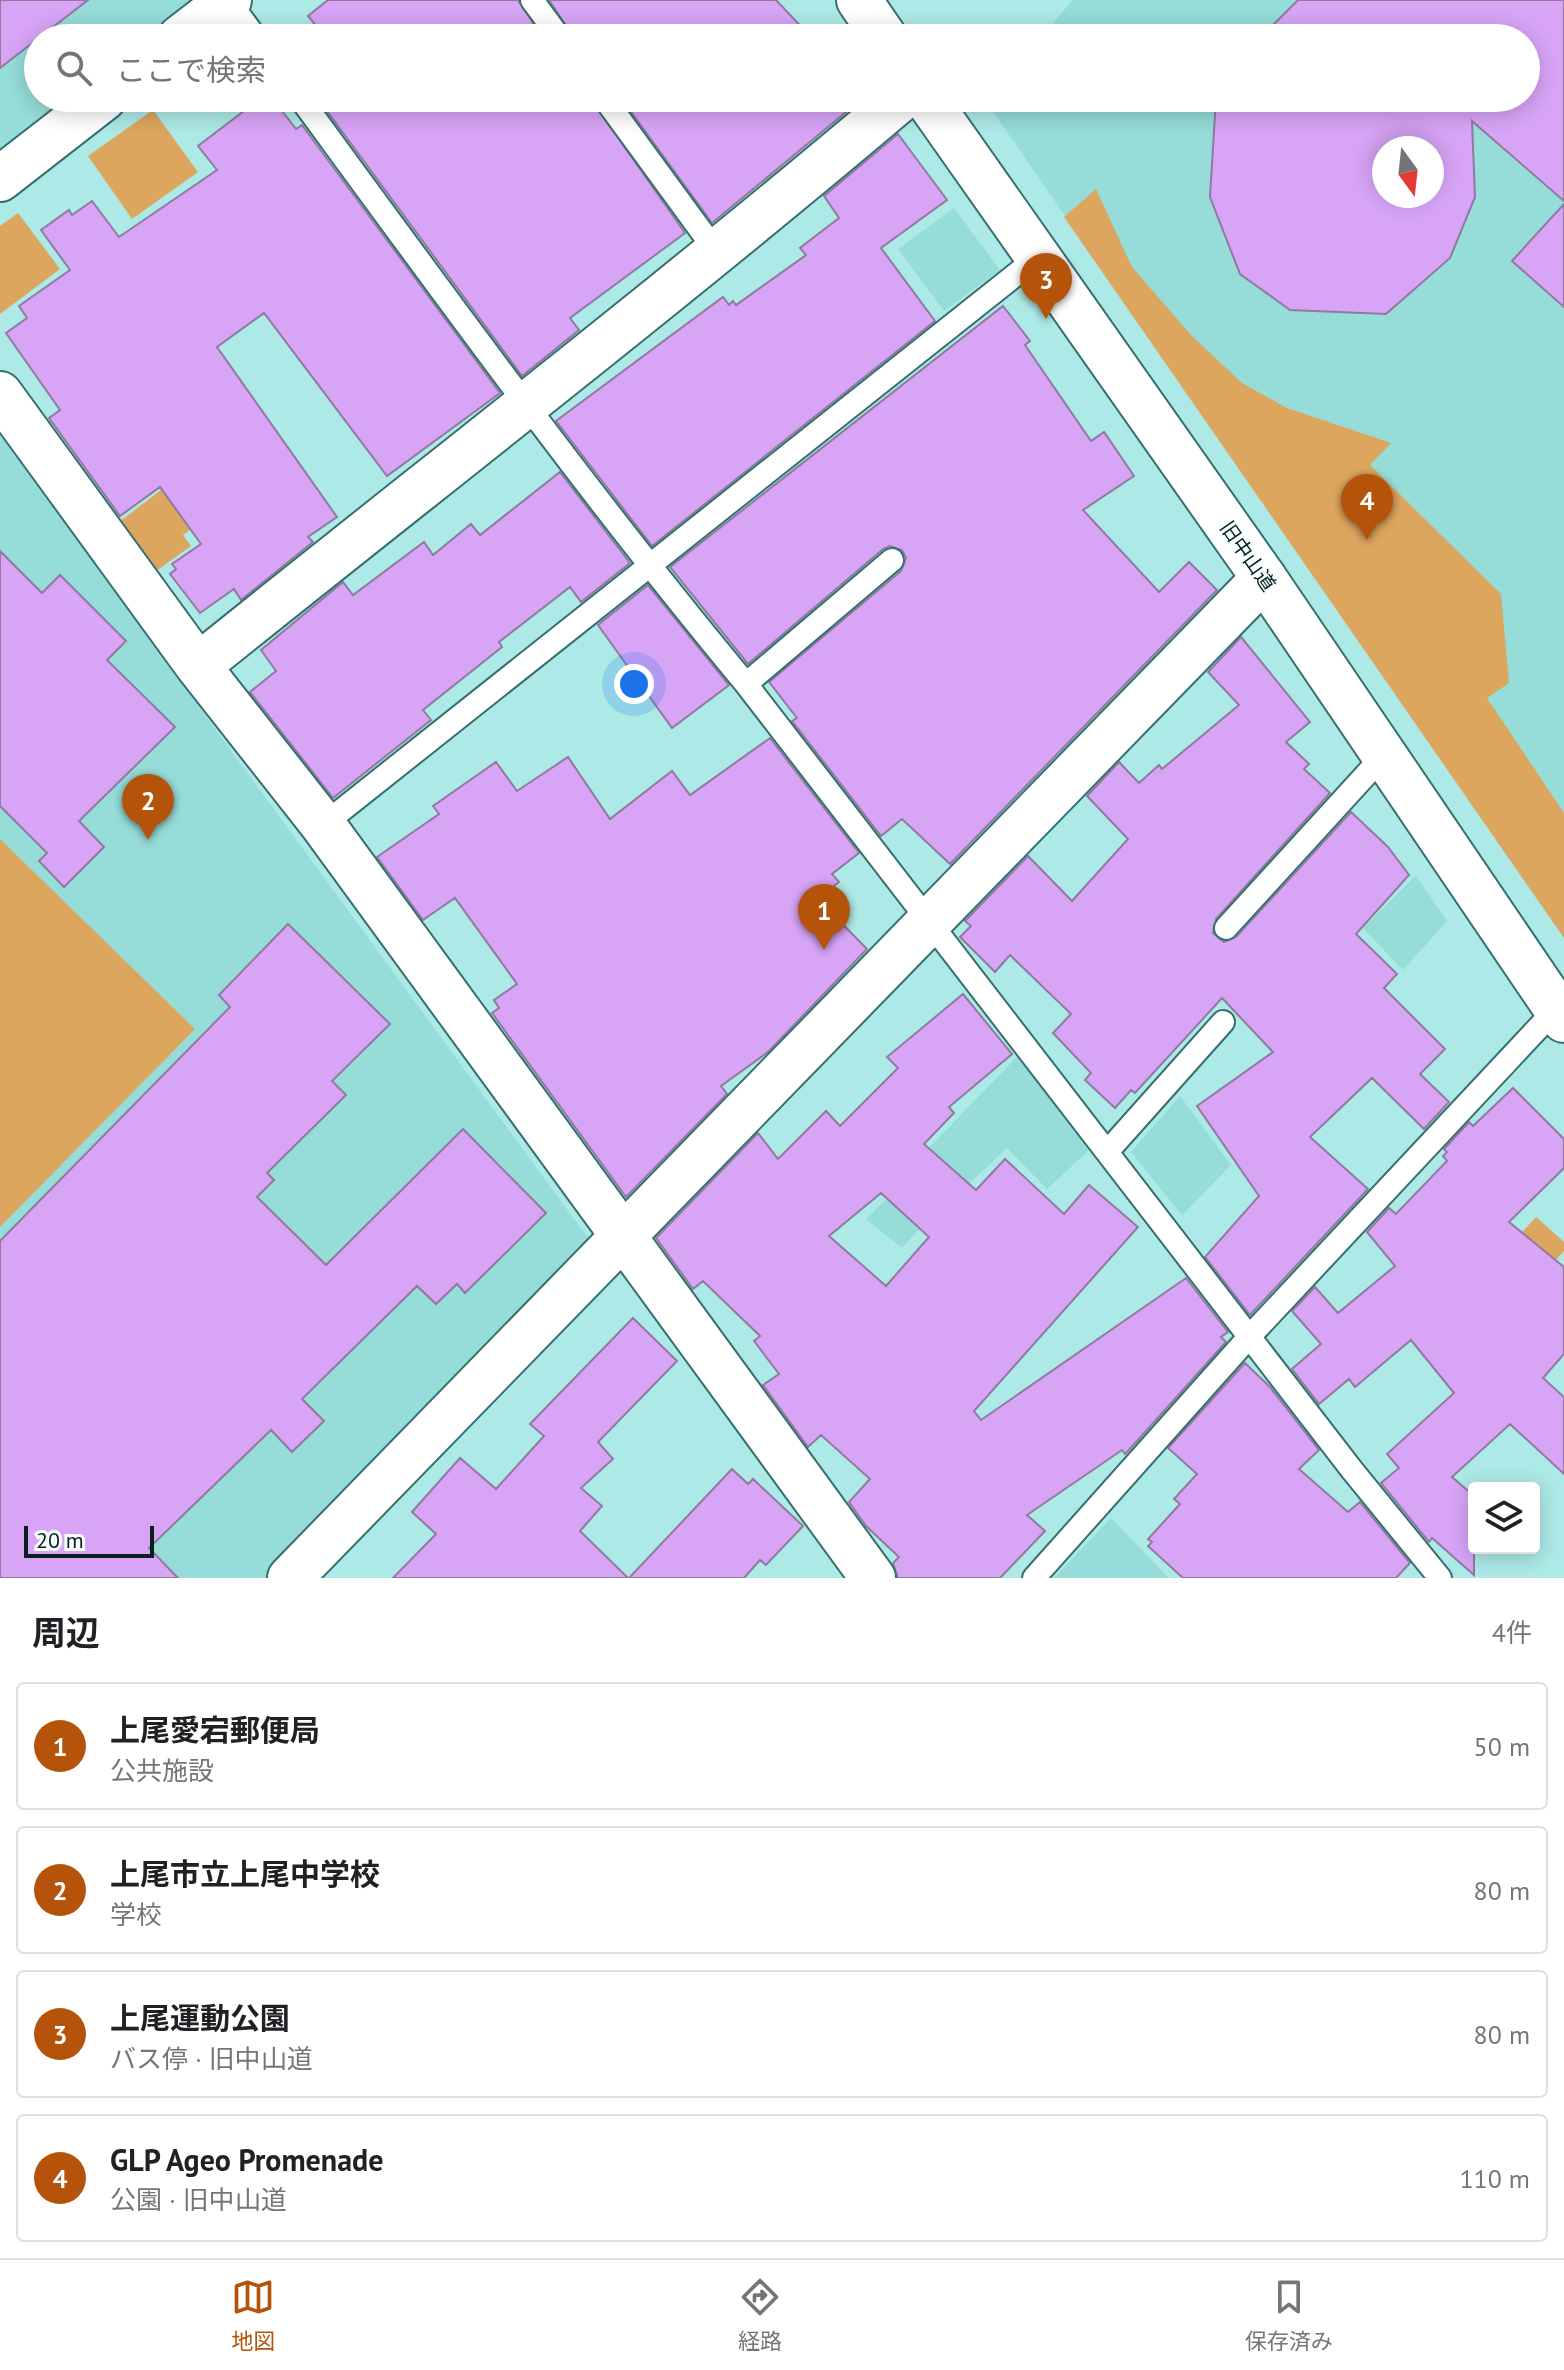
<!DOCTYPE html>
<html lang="ja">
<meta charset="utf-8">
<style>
body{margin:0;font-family:"PT Sans","Noto Sans JP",sans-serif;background:#f2f2f2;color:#202124}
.controls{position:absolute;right:24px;bottom:24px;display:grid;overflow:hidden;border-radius:8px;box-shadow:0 4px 20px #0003}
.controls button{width:72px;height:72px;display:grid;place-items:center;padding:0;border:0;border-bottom:2px solid #e0e0e0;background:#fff;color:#202124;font:40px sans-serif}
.compass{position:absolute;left:1372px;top:136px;width:72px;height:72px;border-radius:50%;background:#fff;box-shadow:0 4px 20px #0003;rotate:165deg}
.scale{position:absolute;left:24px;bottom:20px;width:130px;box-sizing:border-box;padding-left:8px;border:4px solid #082020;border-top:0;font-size:22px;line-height:28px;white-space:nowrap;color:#082020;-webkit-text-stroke:6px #f9fefe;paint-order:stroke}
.you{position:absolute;left:634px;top:684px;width:28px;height:28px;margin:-20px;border:6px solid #fff;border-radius:50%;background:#1a73e8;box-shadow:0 0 0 12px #1a73e833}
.badge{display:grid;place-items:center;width:52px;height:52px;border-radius:50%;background:#b45309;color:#fff;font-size:26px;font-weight:700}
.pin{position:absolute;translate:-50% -66px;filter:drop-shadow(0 2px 4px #0008)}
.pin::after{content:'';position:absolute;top:42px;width:28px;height:24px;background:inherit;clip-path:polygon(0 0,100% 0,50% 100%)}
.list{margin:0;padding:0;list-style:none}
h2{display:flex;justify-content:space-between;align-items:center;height:104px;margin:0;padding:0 32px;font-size:34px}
h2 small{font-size:26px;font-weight:400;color:#757577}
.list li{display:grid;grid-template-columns:52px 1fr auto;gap:24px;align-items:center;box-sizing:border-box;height:128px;margin:0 16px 16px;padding:0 16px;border:2px solid #e0e0e0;border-radius:8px}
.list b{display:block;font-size:30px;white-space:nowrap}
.list p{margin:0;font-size:26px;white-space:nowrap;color:#757577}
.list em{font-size:26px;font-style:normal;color:#757577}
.icon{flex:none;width:44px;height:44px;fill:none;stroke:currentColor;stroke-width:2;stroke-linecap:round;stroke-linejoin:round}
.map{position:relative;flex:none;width:1564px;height:1578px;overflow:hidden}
.search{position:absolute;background:#fff;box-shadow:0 4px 20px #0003;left:24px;right:24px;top:24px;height:88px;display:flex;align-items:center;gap:20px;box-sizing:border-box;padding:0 28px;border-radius:44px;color:#757577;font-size:30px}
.sheet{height:680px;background:#fff}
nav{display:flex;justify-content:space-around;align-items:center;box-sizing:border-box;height:112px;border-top:2px solid #e0e0e0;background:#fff;font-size:22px;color:#757577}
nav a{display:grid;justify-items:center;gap:4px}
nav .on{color:#b45309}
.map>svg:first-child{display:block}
.built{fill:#96dcd9;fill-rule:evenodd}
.green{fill:#dca65e}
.building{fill:#d7a4f6;stroke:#907a9f;stroke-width:2;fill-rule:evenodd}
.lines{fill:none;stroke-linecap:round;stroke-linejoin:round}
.lane-casing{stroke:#36706e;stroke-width:26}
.street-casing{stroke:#36706e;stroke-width:48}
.secondary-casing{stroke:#36706e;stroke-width:48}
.lane{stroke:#fff;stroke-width:22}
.street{stroke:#fff;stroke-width:44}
.secondary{stroke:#fff;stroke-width:44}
.labels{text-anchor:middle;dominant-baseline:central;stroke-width:7;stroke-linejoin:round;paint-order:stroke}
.street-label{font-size:20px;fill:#082020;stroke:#f9fefe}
</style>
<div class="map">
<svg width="1564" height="1578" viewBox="0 0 1564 1578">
<rect width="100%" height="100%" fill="#ade9e6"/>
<path class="built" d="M0,0H201L151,38H38V98H72L0,153Z
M1073,0H1564V938L985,100L1526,98V38H1040ZM1384,148H1432V196H1384Z
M954,208L1000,270L944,311L898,249Z
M0,435L593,1245L265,1578H0Z
M1416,876L1447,921L1403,970L1363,928Z
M1018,1056L1089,1150L1047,1189L1007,1148L956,1196L951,1193L902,1248L866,1219L924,1163L920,1157Z
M1180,1096L1231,1165L1182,1215L1131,1152Z
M1111,1518L1169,1578H1054Z"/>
<path class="green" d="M153,110L198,172L132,219L88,156Z
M1096,189L1132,267L1191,335L1242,383L1287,408L1391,443L1370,465L1501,594L1509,683L1487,698L1564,813V938L1064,217Z
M18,213L60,269L0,314V226Z
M203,458L214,512L183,535L191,546L156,571L119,522Z
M0,839L195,1029L0,1227Z
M1536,1217L1564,1242V1251L1509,1311L1476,1282Z"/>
<path class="building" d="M0,0H88L0,68Z
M328,0H518L543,38H326L308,16Z
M549,0H776L812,38H574Z
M1298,0H1564V201L1472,121L1475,197L1450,258L1386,314L1290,310L1240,274L1210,197L1216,98H1526V38H1260ZM1384,148H1432V196H1384Z
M261,98H272L296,129L302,125L500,393L387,476L264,313L217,347L337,517L308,537L313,542L241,600L234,589L200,613L170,574L176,569L172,564L201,544L160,487L120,516L49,418L60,410L6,333L27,318L19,306L70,270L41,230L69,210L72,215L92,201L119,237L217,170L198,146Z
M348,98H590L685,233L570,318L579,330L522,376L327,111Z
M621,98H863L712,223Z
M898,134L947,200L881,248L935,321L652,546L556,421L723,297L729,305L733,301L736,305L806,255L800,248L839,218L824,196Z
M1564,204V307L1512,261Z
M1003,306L1030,341L1025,345L1091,441L1104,432L1134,476L1083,510L1159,592L1189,562L1217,590L950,864L902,819L881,836L792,721L797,718L769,682L901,571L906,558L902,550L890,546L883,549L748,664L670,567Z
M560,472L630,563L581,602L570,587L499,642L502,647L423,710L431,720L333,798L250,692L276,671L261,650L343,582L353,595L424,542L433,555L471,524L480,535Z
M0,551L42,593L60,575L126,641L107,660L175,727L79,821L104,847L64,887L39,861L47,853L0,806Z
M648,585L729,685L672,728L598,625Z
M1241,637L1310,722L1286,742L1309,764L1304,769L1330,793L1216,919L1213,933L1224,942L1236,937L1351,812L1388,847L1409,875L1356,934L1397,974L1384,988L1445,1049L1420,1074L1449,1102L1424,1129L1372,1078L1310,1137L1368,1189L1250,1315L1205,1257L1259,1196L1197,1106L1273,1052L1222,998L1135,1093L1131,1090L1115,1108L1085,1080L1091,1073L1053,1033L1071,1014L1010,955L995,972L960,937L971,926L965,921L1028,856L1072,901L1128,839L1087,796L1119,762L1139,783L1159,765L1162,769L1239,705L1208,672Z
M770,738L859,853L832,874L839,882L818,899L867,949L768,1052L721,1086L727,1094L626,1197L492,1013L499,1008L494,1000L517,984L455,898L423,920L377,857L439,814L433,806L496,762L517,791L568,757L610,819L672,771L690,795Z
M288,924L390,1024L332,1081L346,1095L267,1173L274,1180L257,1197L326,1265L463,1129L546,1213L465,1293L457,1284L436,1304L417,1286L302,1399L324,1421L292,1452L271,1430L149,1548L178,1578H0V1241L230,1007L219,995Z
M963,994L1012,1054L949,1107L954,1113L924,1144L976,1190L1005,1159L1064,1214L1089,1185L1138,1227L974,1411L981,1420L1186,1278L1228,1332L1221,1337L1226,1342L1128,1451L1125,1454L1122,1450L1027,1515L1045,1531L1000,1578H898L893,1563L899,1557L866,1526L849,1502L870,1479L821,1435L808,1447L763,1385L779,1374L754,1341L760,1336L703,1281L693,1289L656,1238L758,1133L778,1159L826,1111L840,1126L898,1068L887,1057ZM881,1193L929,1237L886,1286L829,1236Z
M1513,1088L1564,1139V1168L1509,1222L1564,1267V1354L1543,1378L1564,1397V1474L1510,1424L1452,1477L1474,1496V1575L1432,1538L1429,1542L1381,1483L1399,1468L1387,1454L1454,1393L1411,1340L1355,1387L1349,1379L1319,1404L1292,1369L1321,1344L1292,1311L1315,1287L1338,1313L1395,1266L1367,1232L1389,1208L1396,1214L1447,1161L1443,1156L1447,1152L1444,1149L1469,1122L1473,1126Z
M633,1318L677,1361L598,1442L613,1459L581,1488L602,1506L580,1531L628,1578H393L436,1534L412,1512L460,1458L496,1489L544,1436L530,1424Z
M1245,1363L1270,1387L1319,1450L1299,1469L1348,1512L1360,1502L1410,1563L1396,1578H1183L1148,1546L1152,1542L1148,1539L1180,1504L1174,1499L1197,1474L1168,1448Z
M732,1469L748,1484L753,1479L803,1526L766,1565L760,1560L744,1578H629Z"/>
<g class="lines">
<defs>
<path id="lane" d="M228,0L256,38
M532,0L560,38
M300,98C445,296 589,495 746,684L1352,1470L1440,1578
M604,98L718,254
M746,684L892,560
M323,825L1038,257
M1226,928L1384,755
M1107,1152L1223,1022
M1034,1578L1249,1337L1556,1009"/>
<path id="street" d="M180,38L229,0
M0,179L104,98
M0,394L198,666L323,825L873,1578
M198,666C433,477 672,293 902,98
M290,1578L1264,578"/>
<path id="secondary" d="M859,0L885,38
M926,98L1264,578L1564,1020"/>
</defs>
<use href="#lane" class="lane-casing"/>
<use href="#street" class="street-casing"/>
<use href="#secondary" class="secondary-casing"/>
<use href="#lane" class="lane"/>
<use href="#street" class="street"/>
<use href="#secondary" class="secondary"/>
</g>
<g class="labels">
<g class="street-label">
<text transform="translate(1248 556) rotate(55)">旧中山道</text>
</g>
</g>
</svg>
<div class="controls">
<button><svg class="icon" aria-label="layers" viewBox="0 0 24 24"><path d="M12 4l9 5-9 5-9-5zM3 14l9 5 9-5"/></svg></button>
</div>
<svg class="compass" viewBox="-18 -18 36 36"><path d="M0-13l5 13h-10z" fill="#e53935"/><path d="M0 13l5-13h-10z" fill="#757577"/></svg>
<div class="scale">20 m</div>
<div class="you"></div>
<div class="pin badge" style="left:824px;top:950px">1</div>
<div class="pin badge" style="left:148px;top:840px">2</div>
<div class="pin badge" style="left:1046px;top:319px">3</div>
<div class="pin badge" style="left:1367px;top:540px">4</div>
<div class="search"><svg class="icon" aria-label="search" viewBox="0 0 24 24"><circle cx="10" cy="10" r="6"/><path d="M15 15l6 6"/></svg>ここで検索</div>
</div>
<section class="sheet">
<h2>周辺<small>4件</small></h2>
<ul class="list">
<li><span class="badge">1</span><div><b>上尾愛宕郵便局</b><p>公共施設</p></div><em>50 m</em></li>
<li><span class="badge">2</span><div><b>上尾市立上尾中学校</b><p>学校</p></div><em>80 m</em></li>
<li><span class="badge">3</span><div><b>上尾運動公園</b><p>バス停 · 旧中山道</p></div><em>80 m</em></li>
<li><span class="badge">4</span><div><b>GLP Ageo Promenade</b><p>公園 · 旧中山道</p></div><em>110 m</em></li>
</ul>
</section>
<nav>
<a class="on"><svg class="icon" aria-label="map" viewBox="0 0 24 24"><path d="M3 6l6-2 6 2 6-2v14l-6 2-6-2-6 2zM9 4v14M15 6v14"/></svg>地図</a>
<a><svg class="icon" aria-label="directions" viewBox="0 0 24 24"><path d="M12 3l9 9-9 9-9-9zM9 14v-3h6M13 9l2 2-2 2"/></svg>経路</a>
<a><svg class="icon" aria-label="saved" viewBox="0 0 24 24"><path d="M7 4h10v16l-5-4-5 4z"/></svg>保存済み</a>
</nav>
